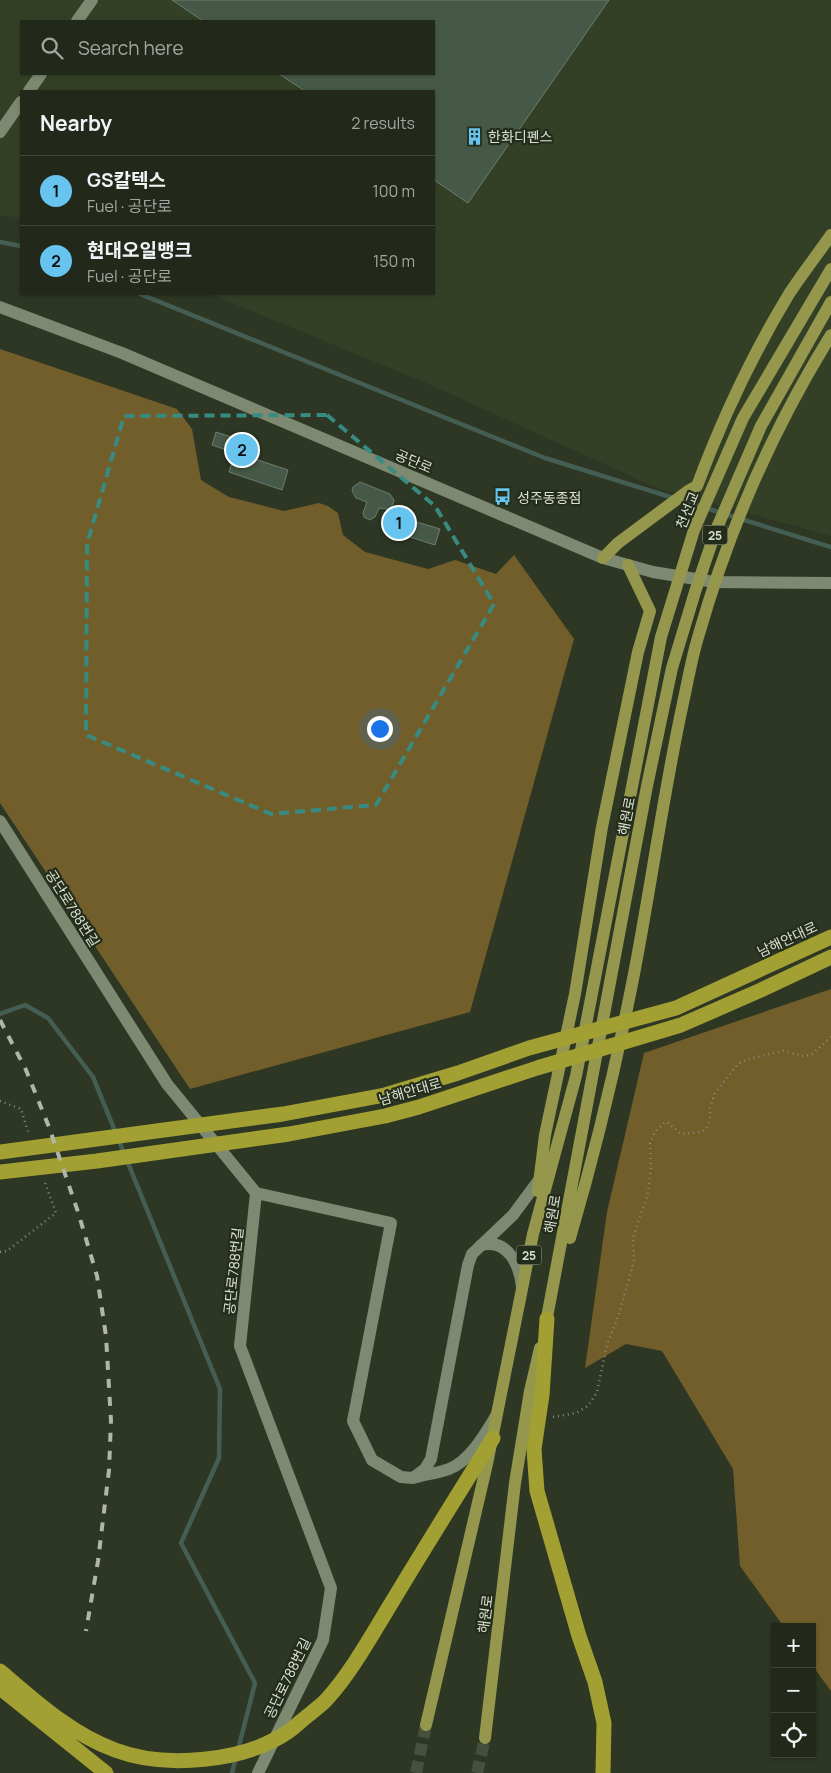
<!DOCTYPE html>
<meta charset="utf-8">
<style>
body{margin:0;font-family:Manrope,"Noto Sans KR",sans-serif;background:#2e3527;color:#f1f3f6}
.controls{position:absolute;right:15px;bottom:15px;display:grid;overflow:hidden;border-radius:0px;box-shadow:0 1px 4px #0004}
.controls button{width:45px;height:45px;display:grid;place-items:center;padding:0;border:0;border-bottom:1px solid #3f4539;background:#22291a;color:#f1f3f6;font:25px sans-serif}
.you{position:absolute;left:379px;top:728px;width:18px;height:18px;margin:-12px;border:4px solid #fff;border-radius:50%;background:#1a73e8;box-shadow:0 0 0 8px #1a73e833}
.badge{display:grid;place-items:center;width:32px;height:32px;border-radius:50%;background:#66c4ef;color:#111;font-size:16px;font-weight:700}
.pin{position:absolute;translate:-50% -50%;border:2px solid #fff;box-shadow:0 1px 5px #0006}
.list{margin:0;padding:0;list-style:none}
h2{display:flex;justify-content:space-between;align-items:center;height:65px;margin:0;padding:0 20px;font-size:21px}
h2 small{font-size:16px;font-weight:400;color:#a2a6a2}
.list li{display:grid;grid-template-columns:32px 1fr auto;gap:15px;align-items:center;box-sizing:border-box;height:70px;padding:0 20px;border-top:1px solid #3f4539}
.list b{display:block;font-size:19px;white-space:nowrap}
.list p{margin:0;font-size:16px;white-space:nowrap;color:#a2a6a2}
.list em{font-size:16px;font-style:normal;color:#a2a6a2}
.icon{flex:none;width:28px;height:28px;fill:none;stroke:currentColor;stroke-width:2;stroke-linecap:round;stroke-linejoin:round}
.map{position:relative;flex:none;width:831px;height:1773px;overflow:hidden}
.search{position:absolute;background:#22291a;box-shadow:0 1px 4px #0004;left:20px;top:20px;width:415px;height:55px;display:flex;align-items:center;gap:12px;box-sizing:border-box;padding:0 18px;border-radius:0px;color:#a2a6a2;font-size:19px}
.panel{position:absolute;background:#22291a;box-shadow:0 1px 4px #0004;left:20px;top:90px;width:415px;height:205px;border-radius:0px}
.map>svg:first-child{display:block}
.built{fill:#344026;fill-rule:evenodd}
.forest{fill:#725e2a}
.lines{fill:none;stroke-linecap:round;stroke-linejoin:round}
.stream{stroke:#445e53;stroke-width:4.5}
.building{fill:#465948;stroke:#697e6c}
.major-tunnel{stroke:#47503e;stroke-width:12;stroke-dasharray:12 6;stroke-linecap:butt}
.path{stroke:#858d7d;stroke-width:2.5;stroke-dasharray:1 4;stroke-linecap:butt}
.minor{stroke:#7e8972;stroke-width:12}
.major{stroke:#94974c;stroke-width:12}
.highway{stroke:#a2a033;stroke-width:15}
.rail{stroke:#b0b7a9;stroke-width:4;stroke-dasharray:9 9;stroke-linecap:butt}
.marked{fill:none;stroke:#388b82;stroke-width:4;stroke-dasharray:10 6;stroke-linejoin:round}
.labels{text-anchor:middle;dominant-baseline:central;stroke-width:4.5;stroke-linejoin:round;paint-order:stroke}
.shield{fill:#242d19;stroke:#a3aa9c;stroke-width:1}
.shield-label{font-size:12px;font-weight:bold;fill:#dae0d4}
.poi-label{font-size:14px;fill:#dae0d4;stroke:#242d19;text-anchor:start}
.street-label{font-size:14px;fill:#dae0d4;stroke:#242d19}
</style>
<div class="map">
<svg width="831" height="1773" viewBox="0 0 831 1773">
<rect width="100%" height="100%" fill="#2d3723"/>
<path class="built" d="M0,0H831V536L657,488L424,382L210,294H434V91H21V218L0,215ZM21,21H434V74H21Z"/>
<path class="forest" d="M0,349L177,409L192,429L201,480L229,497L284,511L319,503L328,506L338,513L343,535L365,552L428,569L455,560L496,574L514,555L574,639L470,1012L190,1089L0,803Z
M831,989V1691L812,1665V1627H784L740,1566L733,1469L662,1351L626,1344L585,1368L607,1212L644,1053Z"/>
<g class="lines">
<path class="stream" d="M0,242L21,246
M140,294L545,458L831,547
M0,1014L25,1005L48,1018L93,1077L220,1389L219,1458L181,1543L255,1683L238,1750
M232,1773L236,1757"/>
</g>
<path class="building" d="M172,0H609L468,203L434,180V91H305L279,74H434V21H203Z
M216,432L259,446L255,459L288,470L282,490L229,472L235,453L212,445Z
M360,482L390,494L394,500L393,504L390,508L385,509L379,508L375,517L370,520L364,517L363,513L367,502L356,498L352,491L353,487Z
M407,519L440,529L435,545L394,532L397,524Z"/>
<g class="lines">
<path class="major-tunnel" d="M416,1773L426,1725
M477,1773L485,1738"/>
<path class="path" d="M0,1101L21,1109L29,1135
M0,1252L7,1251L56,1213L44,1180
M553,1417L576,1413L588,1406L597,1392L607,1345L618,1317L634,1261L633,1238L648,1194L651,1166L650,1143L655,1132L665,1122H667L681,1134L701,1132L706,1129L710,1119V1108L715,1093L738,1064L748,1059L783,1051L802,1056L811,1055L831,1037"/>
<path class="minor" d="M77,21L92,0
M29,91L41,74
M0,132L21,102
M0,307L122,353L603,558L653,572L714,582L831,583
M0,821L167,1084L256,1193L240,1346L331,1588L323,1640L258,1773
M256,1193L391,1223L353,1421L372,1460L401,1477L413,1478L425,1469L431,1459L468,1265L472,1254L513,1215L539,1180
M481,1245C508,1238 520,1266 522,1287
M417,1477C427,1474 439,1473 449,1469C470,1461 485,1434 496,1416"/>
<path class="major" d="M603,558L618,543L688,491L697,486C722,419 752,355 789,294C802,274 817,255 831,235
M538,1191L545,1135L575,994L602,827L638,652L650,611L628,565
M570,1238C595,1153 616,1066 633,979C651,887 663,795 683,703C688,680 692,656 699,634C729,529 774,427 831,335
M545,1328L647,786L672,668L695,592L716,530L761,426L831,302
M426,1725L487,1464L533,1234L576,1076L661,637L694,530L743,418L831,269
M485,1738L515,1483L530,1391L540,1348"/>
<path class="highway" d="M0,1152L283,1114L385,1095L458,1073L529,1048L676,1008L831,937
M0,1172L97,1161L289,1134L385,1116L419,1107L537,1068L681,1025L761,990L831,957
M547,1319L542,1395L534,1449L537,1491L579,1636L595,1682L604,1723L603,1773
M0,1671C35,1701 71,1734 115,1750C165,1769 245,1762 289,1731C296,1726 303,1719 310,1714C315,1709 322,1705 327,1699C351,1673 373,1633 392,1602C425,1547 459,1493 493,1438
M0,1688L106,1773"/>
<path class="rail" d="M0,1020L26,1070L49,1127L78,1212L97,1276L106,1336L111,1421L109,1470L98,1561L86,1631"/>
</g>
<path class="marked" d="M327,415L435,506L494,604L376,805L271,814L86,735L87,544L124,416Z"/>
<defs>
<symbol id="building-bare" viewBox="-9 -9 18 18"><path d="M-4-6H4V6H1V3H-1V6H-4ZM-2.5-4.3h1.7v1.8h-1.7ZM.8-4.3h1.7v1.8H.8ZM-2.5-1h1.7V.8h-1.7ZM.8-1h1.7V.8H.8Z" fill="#66c4ef" stroke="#242d19" stroke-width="2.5" paint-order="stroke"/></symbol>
<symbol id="bus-bare" viewBox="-9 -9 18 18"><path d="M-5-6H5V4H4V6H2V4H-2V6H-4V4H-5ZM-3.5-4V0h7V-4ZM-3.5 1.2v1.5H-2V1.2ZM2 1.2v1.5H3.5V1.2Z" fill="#66c4ef" stroke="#242d19" stroke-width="2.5" paint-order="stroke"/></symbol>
</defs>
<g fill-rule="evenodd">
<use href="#building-bare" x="462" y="124" width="25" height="25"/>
<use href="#bus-bare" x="490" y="484" width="25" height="25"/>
</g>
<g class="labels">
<g class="shield">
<rect x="702.5" y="525.5" width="25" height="19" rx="4"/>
<rect x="516.5" y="1245.5" width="25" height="19" rx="4"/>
</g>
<g class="shield-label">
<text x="715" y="535">25</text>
<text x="529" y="1255">25</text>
</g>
<g class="poi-label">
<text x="488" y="136">한화디펜스</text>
<text x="517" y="497">성주동종점</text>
</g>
<g class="street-label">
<text transform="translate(414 461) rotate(23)">공단로</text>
<text transform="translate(687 510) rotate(-68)">천선교</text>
<text transform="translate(626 816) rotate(-79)">해원로</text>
<text transform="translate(73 908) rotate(58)">공단로788번길</text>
<text transform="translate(787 939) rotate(-25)">남해안대로</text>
<text transform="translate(410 1091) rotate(-16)">남해안대로</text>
<text transform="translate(552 1214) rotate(-80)">해원로</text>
<text transform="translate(233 1271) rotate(-84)">공단로788번길</text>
<text transform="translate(485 1614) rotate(-83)">해원로</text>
<text transform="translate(287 1678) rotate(-64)">공단로788번길</text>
</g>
</g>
</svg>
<div class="controls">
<button>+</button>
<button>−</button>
<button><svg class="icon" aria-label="locate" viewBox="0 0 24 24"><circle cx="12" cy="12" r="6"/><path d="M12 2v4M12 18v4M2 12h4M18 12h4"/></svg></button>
</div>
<div class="you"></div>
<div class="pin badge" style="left:399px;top:523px">1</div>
<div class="pin badge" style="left:242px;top:450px">2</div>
<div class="search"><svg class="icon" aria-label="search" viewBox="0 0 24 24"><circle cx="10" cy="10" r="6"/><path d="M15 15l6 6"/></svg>Search here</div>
<section class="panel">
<h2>Nearby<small>2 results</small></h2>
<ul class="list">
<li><span class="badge">1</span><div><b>GS칼텍스</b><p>Fuel · 공단로</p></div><em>100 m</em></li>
<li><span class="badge">2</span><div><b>현대오일뱅크</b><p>Fuel · 공단로</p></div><em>150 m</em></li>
</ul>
</section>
</div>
